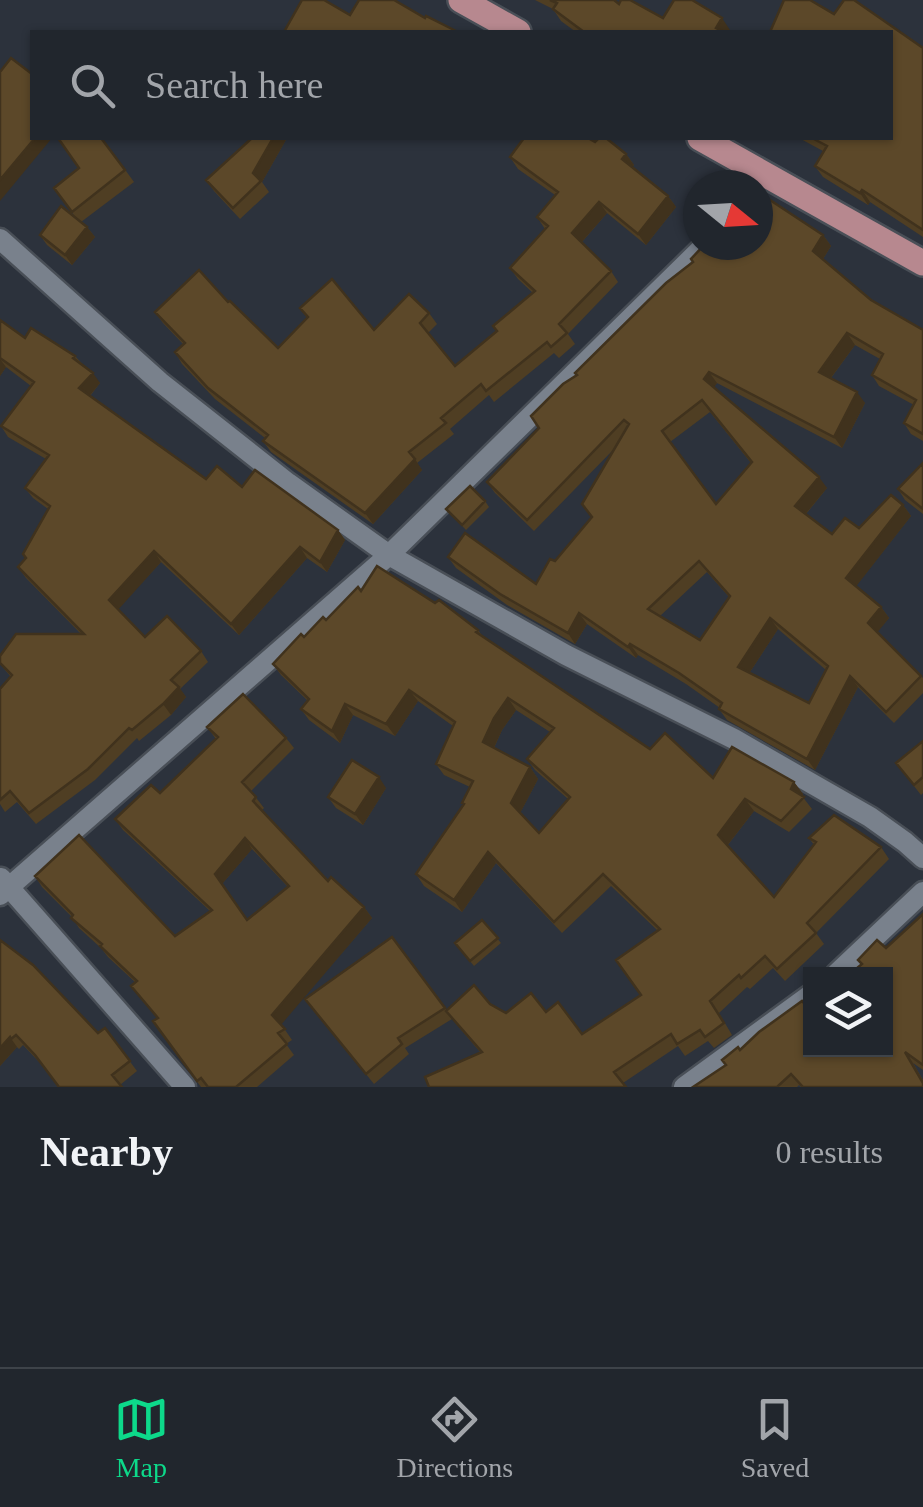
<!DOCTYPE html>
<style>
body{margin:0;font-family:Georgia,serif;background:#292e35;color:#f1f3f6}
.controls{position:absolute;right:30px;bottom:30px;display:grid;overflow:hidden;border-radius:0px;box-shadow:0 2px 8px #0004}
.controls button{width:90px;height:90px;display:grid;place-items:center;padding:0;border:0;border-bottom:2px solid #3e4349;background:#21262d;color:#f1f3f6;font:50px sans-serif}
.compass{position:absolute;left:683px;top:170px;width:90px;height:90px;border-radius:50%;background:#21262d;box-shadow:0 2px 8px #0004;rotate:108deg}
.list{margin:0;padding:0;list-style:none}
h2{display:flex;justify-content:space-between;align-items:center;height:130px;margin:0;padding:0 40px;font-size:42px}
h2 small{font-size:32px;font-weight:400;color:#a2a5aa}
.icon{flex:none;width:55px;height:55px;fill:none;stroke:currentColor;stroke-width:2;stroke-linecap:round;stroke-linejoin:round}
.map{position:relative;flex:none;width:923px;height:1087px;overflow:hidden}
.search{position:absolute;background:#21262d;box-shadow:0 2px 8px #0004;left:30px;right:30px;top:30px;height:110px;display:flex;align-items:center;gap:25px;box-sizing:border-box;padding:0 35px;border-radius:0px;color:#a2a5aa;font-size:38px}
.sheet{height:280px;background:#21262d}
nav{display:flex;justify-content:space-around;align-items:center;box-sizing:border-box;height:140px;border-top:2px solid #3e4349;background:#21262d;font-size:28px;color:#a2a5aa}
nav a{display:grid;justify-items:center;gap:5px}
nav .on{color:#0dd98a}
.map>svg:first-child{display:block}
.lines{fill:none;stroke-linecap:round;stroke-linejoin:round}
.minor-casing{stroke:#494f57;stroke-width:25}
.tertiary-casing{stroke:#494f57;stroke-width:25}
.primary-casing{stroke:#494f57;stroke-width:30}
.minor{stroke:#79818c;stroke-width:20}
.tertiary{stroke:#79818c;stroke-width:20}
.primary{stroke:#b7888f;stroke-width:25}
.wall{fill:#4f3e23;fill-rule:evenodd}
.shaded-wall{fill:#40321d}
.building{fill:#5c4829;stroke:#40321d;stroke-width:2.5;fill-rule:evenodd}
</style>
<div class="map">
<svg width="923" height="1087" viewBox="0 0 923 1087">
<rect width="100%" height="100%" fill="#2c323c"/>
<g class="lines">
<defs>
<path id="minor" d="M0,239L160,382L288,483L389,555L566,655L734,739L870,817L905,842L923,858
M1,878L185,1087
M0,895L389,555L705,245"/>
<path id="tertiary" d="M836,974L923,892
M684,1087L810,995"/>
<path id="primary" d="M461,0L518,32
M700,138L923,263"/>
</defs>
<use href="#minor" class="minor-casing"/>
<use href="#tertiary" class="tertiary-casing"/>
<use href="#primary" class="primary-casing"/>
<use href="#minor" class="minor"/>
<use href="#tertiary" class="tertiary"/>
<use href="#primary" class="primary"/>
</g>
<path class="wall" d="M535,0H614L619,4L663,18L730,30L729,32H576L561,21L553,9Z
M834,14L923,48V237L870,202L868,205L823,177L815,166L823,151L799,138H890Z
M58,138H103H102L134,182L81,222L87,227L95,237L72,265L47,245L40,235L76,218L54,188L79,168Z
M251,138H287L262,182L269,192L240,219L214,191L206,180Z
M595,142L626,154L634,165L632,167L668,196L676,207L646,245L607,213L582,242L611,271L618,282L568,334L575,344L559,358L554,353L494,402L489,395L450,429L454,434L417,463L422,470L373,524L271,452L263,441L265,438L215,399L182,364L175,352L183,344L163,323L155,312L228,302L278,348L307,318L300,308L374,330L429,313L437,324L428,333L455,366L497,332L533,293L518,279L510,268L545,229L537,217L555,195L518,169L510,157Z
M823,235L831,246L823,259L871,300L923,330V441L911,434L904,423L914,405L879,386L872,375L880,359L855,345L831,378L865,403L842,448L717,383L714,387L827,488L806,514L832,534L859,528L903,505L911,516L856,586L881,607L889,618L877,632L923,678V693L894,723L858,687L815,770L727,720L719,709L720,708L686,684L638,655L636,658L587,624L575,644L507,605L456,568L448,557L536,584L592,517L614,449L534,531L495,493L487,482ZM710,412L751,463L716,504L670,442ZM707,572L729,597L700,640L660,616ZM778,629L826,670L809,703L750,672Z
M0,320L25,338L75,356L100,383L90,396L206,479L242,487L338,530L345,540L327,572L307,558L239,635L161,562L118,609L145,637L201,651L208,662L180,689L186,697L171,715L139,741L137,738L95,780L36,824L17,802L5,812L0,804V689L11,677L0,664L81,634L26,578L18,567L26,558L48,509L33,498L25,488L46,459L8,437L1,426L31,386L6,367L0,376Z
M923,463V514L905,500L898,489Z
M485,501L489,507L466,530L446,509Z
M361,591L478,630L483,637L650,749L713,778L794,782L803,794L802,796L812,809L789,832L754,811L727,846L774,897L814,845L809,838L881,847L889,859L816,933L824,944L785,981L773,968L750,989L747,987L719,1013L732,1035L714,1048L708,1041L685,1056L678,1046L623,1083L480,1052L452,1019L405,1048L409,1054L374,1084L305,999L392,937L447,1011L490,1004L506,1013L546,1012L582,1034L641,995L657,930L611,886L562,933L496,863L462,912L424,886L416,874L464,806L462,803L470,787L444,775L436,764L453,726L418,701L395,736L353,715L340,743L309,720L301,709L308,701L281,675L273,664L304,637ZM516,710L550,732L527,759L535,770L568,799L539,833L520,813L538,779L530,767L494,748L502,730Z
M207,727L286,738L294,748L251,791L264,808L262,810L328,881L364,907L372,918L281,1024L292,1040L286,1044L294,1055L257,1087H201L153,1021L157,1018L131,986L135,982L108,957L101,948L79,928L72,917L42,887L35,876L175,936L210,911L123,830L115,819L160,793L216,739ZM252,849L288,887L247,920L222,884Z
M923,741V793L921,795L896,763Z
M386,788L363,825L336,808L328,797Z
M923,914V1070L913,1063L923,1080V1087H801L799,1085L797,1087H693L726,1065L740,1050L810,1010L861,964L858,960L886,948Z
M482,920L501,943L474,966L455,943Z
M0,940L98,1033L105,1028L137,1071L120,1085L42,1065L23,1045L19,1049L17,1047L0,1066Z"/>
<path class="shaded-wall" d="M722,18L730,30L729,32H720L716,28Z
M35,138H52L0,201V180Z
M273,138H287L262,182L253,173Z
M626,154L634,165L630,170L622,159Z
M862,190L870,202L868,205L860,193Z
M668,196L676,207L646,245L638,234Z
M599,202L607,213L580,244L572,233Z
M87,227L95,237L72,265L65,255Z
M823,235L831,246L821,262L813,251Z
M847,333L855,345L827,383L819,372Z
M0,359L6,367L0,376Z
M709,372L717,383L712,390L704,379Z
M93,373L100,383L87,399L79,388Z
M857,392L865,403L842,448L834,437Z
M415,459L422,470L373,524L365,513Z
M819,477L827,488L803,517L795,506Z
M903,505L911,516L854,589L846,578Z
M338,530L345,540L327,572L320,562Z
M300,547L307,558L239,635L231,624Z
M154,551L161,562L117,611L109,600Z
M881,607L889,618L876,634L868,623Z
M579,613L587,624L575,644L568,633Z
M770,618L778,629L746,678L738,667Z
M630,644L638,655L636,658L628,647Z
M850,676L858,687L815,770L807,759Z
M179,687L186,697L171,715L163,704Z
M409,690L418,701L395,736L386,724Z
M508,698L516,710L502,730L491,754L483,742L494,718Z
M345,704L353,715L340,743L332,731Z
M530,767L538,779L519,815L511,803Z
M379,777L386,788L363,825L355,814Z
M794,782L803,794L799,801L791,789Z
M745,799L754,811L726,847L718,835Z
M245,838L252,849L222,884L215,874Z
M488,852L496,863L462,912L454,900Z
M364,907L372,918L280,1026L272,1015Z
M10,1037L17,1047L0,1066V1048Z"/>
<path class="building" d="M302,0H324L350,15L359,0H394L425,18L426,16L458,32H284Z
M550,0H614L619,4L621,0H630L663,18L674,0H692L722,18L716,28L724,32H584L553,9L557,3Z
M784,0H810L834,14L844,0H854L923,48V230L862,190L860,193L815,166L827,146L812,138H890V32H770Z
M11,58L32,74V138H35L0,180V72Z
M58,138H101L125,170L72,212L54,188L79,168Z
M252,138H273L253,173L261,181L233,208L206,180Z
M524,138H588L595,142L599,138H606L626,154L622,159L668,196L638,234L599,202L572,233L611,271L559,324L567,333L551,347L547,342L486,391L481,384L441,418L446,423L409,452L415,459L365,513L263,441L268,435L208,388L175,352L185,343L155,312L199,270L228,302L230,301L278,348L308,317L300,308L332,279L374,330L409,294L429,313L420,323L455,366L497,331L493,326L535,291L510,268L548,226L537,217L558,192L510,157Z
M758,192L823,235L813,251L871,300L923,330V434L904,423L916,400L872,375L883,354L847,333L819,372L857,392L834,437L709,372L704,379L819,477L795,506L832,534L845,518L859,528L891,495L903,505L846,578L881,607L868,623L921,676L886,712L850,676L807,759L719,709L722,703L679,673L630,644L628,647L579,613L568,633L500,594L448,557L465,533L536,584L550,559L555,561L592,517L582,504L629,424L624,420L527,520L487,482L539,428L531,416L563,384L577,375L575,373L666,283L693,262L691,259L704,245H758ZM702,400L752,462L716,504L662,431ZM699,561L730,596L700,640L648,609ZM770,618L828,666L809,703L738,667Z
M61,206L87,227L65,255L40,235Z
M0,320L25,338L31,328L75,356L73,358L93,373L79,388L206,479L217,466L242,487L255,470L338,530L320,562L300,547L231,624L154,551L109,600L145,637L167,616L201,651L171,680L179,687L163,704L132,730L129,728L88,769L29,813L10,791L0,800V689L12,675L0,663V656L16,634H84L18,567L26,558L23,554L50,506L25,488L49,455L1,426L34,382L0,358Z
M923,463V509L898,489Z
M470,486L485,501L462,525L446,509Z
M377,566L435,603L439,600L478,630L476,632L650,749L665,733L713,778L732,747L794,782L791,789L804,797L781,821L745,799L718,835L774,897L816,842L809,838L834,815L881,847L807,923L816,933L777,969L765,956L741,978L739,975L710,1001L724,1023L705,1037L700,1030L677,1044L671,1034L614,1072L626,1087H429L425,1077L482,1052L446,1011L474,985L490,1004L506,1013L531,993L546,1012L558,1002L582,1034L641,995L616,960L660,929L603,874L554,922L488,852L454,900L416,874L464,804L462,803L473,781L436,764L455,722L409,690L386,724L345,704L332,731L301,709L309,699L273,664L301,634L304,637L323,617L326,620L358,587L361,591ZM508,698L554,728L527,759L570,797L539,833L511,803L530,767L483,742L494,718Z
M243,694L286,738L242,782L256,797L253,801L328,881L331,877L364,907L272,1015L285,1029L278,1033L287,1044L236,1087H208L201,1078L197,1081L153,1021L158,1018L131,986L137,981L100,946L102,944L71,918L73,915L35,876L79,835L175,936L212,910L115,819L151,785L160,793L218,737L207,727ZM245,838L289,886L247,920L215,874Z
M923,741V777L914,785L896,763Z
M352,760L379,777L355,814L328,797Z
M923,914V1065L905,1052L923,1083V1087H803L791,1074L777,1087H693L726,1065L722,1060L738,1047L740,1050L759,1032L802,1001L810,1010V1050H886V974H850L862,964L858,960L877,940L886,948Z
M482,920L498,938L470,961L455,943Z
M392,937L445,1008L398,1038L402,1044L366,1074L305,999Z
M0,940L33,965L98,1033L105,1028L130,1061L112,1075L122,1087H59L35,1055L16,1035L11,1039L10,1037L0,1048Z"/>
</svg>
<div class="controls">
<button><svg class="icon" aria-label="layers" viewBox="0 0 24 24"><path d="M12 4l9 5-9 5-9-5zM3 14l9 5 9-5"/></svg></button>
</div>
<svg class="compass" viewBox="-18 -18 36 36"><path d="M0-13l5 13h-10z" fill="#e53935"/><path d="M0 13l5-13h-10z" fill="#a2a5aa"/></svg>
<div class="search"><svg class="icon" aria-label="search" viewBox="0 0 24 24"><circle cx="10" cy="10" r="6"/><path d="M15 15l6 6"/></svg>Search here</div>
</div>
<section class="sheet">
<h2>Nearby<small>0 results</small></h2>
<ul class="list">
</ul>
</section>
<nav>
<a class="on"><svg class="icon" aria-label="map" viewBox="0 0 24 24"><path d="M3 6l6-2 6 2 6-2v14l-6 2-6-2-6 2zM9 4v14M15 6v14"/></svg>Map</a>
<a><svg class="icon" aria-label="directions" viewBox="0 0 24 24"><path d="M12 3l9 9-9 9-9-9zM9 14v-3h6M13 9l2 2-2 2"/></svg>Directions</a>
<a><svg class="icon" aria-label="saved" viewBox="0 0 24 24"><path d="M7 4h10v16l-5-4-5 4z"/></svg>Saved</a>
</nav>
